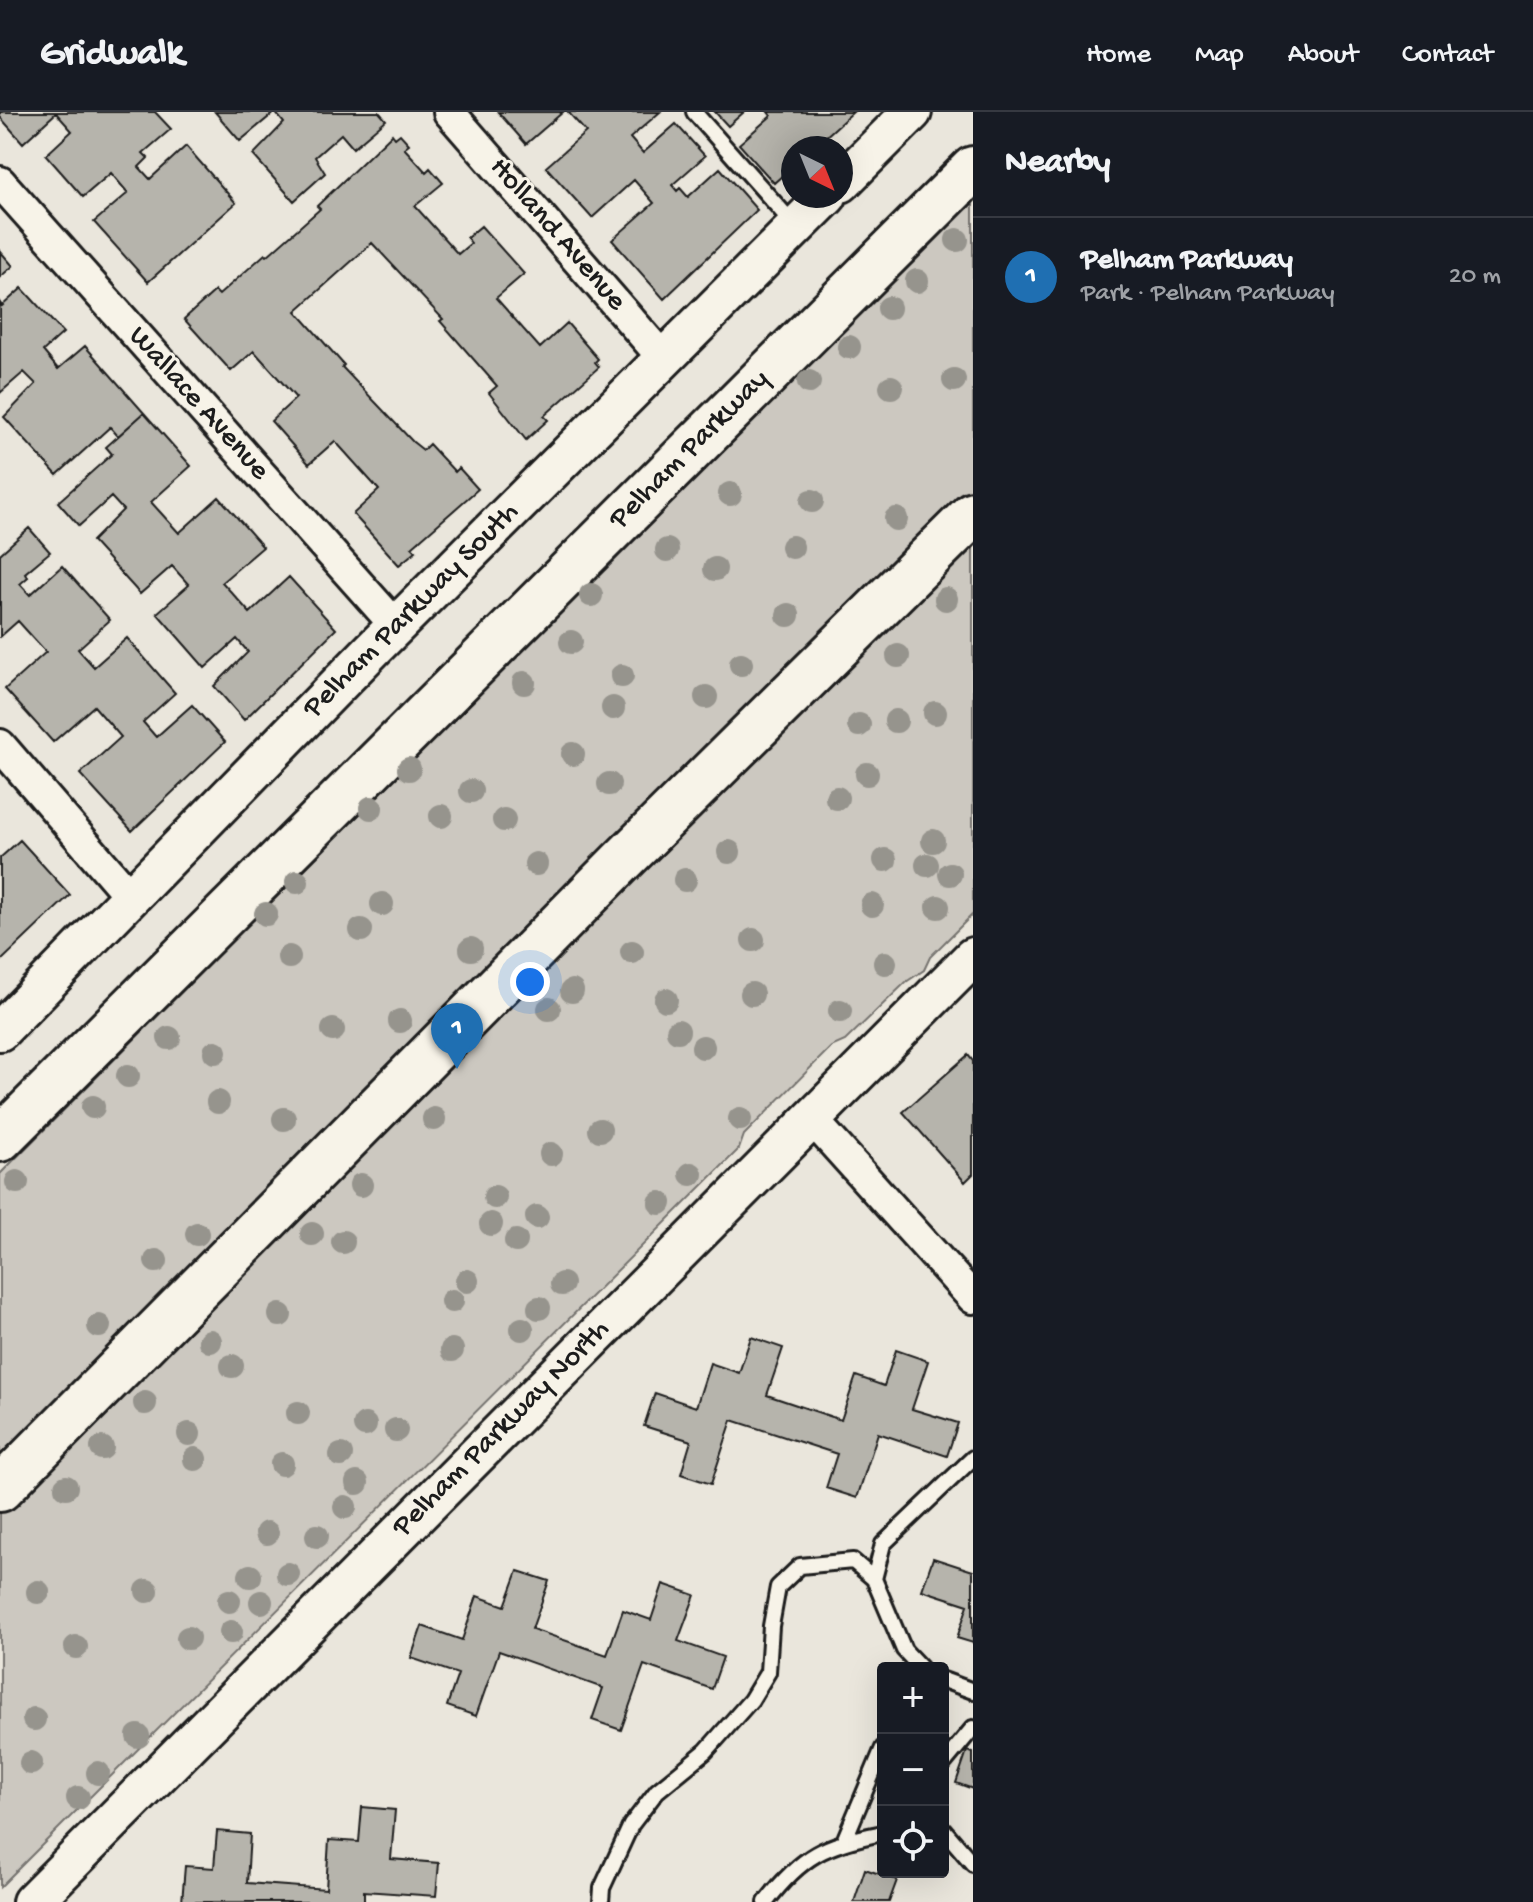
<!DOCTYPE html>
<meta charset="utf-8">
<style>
body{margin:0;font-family:"Gochi Hand",sans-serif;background:#242831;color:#f1f3f6}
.controls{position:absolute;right:24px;bottom:24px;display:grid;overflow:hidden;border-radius:8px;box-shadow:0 8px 32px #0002}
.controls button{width:72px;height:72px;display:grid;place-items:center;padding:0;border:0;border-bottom:2px solid #363941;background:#171b24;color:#f1f3f6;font:40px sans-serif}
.compass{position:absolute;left:781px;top:24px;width:72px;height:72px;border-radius:50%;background:#171b24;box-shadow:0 8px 32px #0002;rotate:137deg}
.you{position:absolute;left:530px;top:870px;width:28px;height:28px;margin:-20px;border:6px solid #fff;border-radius:50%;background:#1a73e8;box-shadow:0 0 0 12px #1a73e833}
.badge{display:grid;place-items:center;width:52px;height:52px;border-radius:50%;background:#1f6fb2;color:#fff;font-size:26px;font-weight:700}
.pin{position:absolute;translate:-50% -66px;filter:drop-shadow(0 2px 4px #0008)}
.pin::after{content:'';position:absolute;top:42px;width:28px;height:24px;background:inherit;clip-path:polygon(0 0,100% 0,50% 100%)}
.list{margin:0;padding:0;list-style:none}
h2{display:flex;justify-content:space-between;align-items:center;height:104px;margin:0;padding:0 32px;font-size:34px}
h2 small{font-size:26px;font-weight:400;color:#9ea1a6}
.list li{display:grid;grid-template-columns:52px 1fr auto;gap:24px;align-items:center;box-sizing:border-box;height:120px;padding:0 32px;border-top:2px solid #363941}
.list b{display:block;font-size:30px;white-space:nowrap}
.list p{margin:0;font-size:26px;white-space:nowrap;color:#9ea1a6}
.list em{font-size:26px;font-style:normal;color:#9ea1a6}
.icon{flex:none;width:44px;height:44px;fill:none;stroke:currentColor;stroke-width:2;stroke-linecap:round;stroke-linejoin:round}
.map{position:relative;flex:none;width:973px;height:1790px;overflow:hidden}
header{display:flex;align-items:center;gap:48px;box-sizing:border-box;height:112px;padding:0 40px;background:#171b24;border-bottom:2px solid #363941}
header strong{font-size:38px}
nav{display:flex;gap:44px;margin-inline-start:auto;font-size:28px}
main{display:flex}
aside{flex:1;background:#171b24}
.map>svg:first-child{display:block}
.green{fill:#ccc8c0;stroke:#74726e;stroke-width:2}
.building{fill:#b6b4ac;stroke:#1c1c1c;stroke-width:2}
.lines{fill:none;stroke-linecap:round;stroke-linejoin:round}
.service-casing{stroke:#1c1c1c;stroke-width:20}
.minor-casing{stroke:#1c1c1c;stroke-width:36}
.tertiary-casing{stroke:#1c1c1c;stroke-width:44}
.primary-casing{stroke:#1c1c1c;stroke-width:50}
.service{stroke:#f7f3e8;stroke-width:14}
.minor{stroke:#f7f3e8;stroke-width:30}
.tertiary{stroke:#f7f3e8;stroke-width:38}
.primary{stroke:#f7f3e8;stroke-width:44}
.tree{fill:#96948d}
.labels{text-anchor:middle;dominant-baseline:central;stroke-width:6;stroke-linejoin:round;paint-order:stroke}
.street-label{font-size:30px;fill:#1c1c1c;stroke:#f7f3e8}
</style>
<header>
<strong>Gridwalk</strong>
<nav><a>Home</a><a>Map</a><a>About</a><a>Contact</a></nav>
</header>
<main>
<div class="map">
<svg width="973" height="1790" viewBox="0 0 973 1790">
<rect width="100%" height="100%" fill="#eae6dc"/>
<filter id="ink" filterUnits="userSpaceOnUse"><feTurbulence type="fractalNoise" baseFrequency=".0125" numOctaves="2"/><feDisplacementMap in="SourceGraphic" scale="16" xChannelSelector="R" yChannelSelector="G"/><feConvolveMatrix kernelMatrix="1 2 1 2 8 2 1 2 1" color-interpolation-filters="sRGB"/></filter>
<g filter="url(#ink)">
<path class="green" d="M973,87V802L930,845L924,858L906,870L845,929L831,935L744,1023L739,1037L0,1775V1062Z"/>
<path class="building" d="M0,0H155L171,17L143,41L148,46L139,55L150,67L186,34L236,91L148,170L94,110L128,81L111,61L83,85L46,43L72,19L56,1L23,31L0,5Z
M215,0H379L386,8L353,36L341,22L315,45L325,61L294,89L253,43L284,11L275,0L240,29Z
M498,0H563L526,32Z
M568,0H660L630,26L643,41L676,12L705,44L672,73L677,79L680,76L688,85L720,56L757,98L664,187L612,128L654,91L634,68L592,106L546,55L586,20Z
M715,0H744L728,14Z
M768,0H853L813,36H793V54L774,71L739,32L771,4Z
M392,22L395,26L400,22L409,32L404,36L426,60L430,56L443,71L415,94L458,142L471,131L467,126L481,114L524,162L496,186L540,236L567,211L598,247L595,250L599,255L544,304L548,308L526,328L489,281L497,274L440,209L443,207L372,131L296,199L344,253L342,255L413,330L423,338L429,332L455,360L459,356L478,377L412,435L416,439L399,453L353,402L379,378L335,329L309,352L271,309L296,286L254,239L231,259L184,207L215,179L219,183L265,142L267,144L320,97L317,94Z
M0,139L13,154L0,165Z
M22,176L63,221L43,239L58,257L85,234L144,301L118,324L110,315L57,363L4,305L36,272L24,260L0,281V191L2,194Z
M144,301L191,354L151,390L179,421L219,385L263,435L222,470L250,501L289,465L336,517L244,608L214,574L248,540L237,527L205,556L157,501L189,473L172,454L140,482L92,429L123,398L111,385L79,414L58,390L112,342L106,335Z
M29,416L50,440L25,461L28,465L20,472L30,483L62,454L110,508L78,537L94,555L127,526L175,581L143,610L156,625L192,593L225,630L132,719L80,662L121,625L94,594L53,630L5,577L46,540L18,509L0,525V442Z
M20,728L70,783L0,850V746Z
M968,943L973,949V1062L965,1070L903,1000Z
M751,1225L783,1236L767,1283L841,1308L856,1264L884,1274L896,1238L928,1249L912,1297L958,1311L947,1344L878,1321L857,1386L826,1376L837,1342L732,1308L711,1372L681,1362L691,1329L644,1314L655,1281L696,1295L710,1251L739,1261Z
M933,1446L973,1459V1531L957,1526L968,1493L922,1478Z
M518,1459L549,1469L532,1517L607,1543L623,1498L651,1508L663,1472L695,1483L678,1529L723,1545L712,1577L644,1553L621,1618L592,1608L603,1576L499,1539L476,1604L447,1594L458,1562L411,1546L422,1514L462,1528L477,1484L505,1494Z
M967,1639L973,1641V1677L956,1671Z
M362,1695L395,1698L391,1747L439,1751L436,1784L364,1779V1790H182L185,1754L214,1756L217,1719L250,1722L247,1771L326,1777L329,1728L359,1730Z
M865,1757L897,1768L889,1790H854Z"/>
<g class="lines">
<defs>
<path id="service" d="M694,0L796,115
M921,1556L904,1538L874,1467L883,1432L973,1346
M943,1568L973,1579
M943,1652L973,1616
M943,1717L973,1752
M844,1729L883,1636
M601,1790L602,1776L631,1713L657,1679L706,1639L751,1588L768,1560L771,1514L778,1475L800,1454L853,1449L874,1467
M766,1790C802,1743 826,1732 883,1721"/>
<path id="minor" d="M449,0L664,247
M0,70L396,514
M0,633L130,784
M811,1006L973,1186"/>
<path id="tertiary" d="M841,71L912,0
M0,919L372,538L827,84
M32,1790L973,845"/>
<path id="primary" d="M0,1027L973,57
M0,1377L621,750L973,402"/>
</defs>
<use href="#service" class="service-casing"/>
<use href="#minor" class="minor-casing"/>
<use href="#tertiary" class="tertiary-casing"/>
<use href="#primary" class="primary-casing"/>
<use href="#service" class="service"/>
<use href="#minor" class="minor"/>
<use href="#tertiary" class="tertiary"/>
<use href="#primary" class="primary"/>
</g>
<g class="tree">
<circle cx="957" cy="128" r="12"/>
<circle cx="917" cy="169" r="12"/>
<circle cx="889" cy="196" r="12"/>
<circle cx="849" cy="235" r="12"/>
<circle cx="954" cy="268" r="12"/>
<circle cx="809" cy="270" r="12"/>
<circle cx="891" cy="275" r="12"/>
<circle cx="730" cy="382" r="12"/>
<circle cx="812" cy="389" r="12"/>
<circle cx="896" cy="407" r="12"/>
<circle cx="792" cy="435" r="12"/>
<circle cx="667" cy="438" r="12"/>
<circle cx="715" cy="457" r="12"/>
<circle cx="591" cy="483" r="12"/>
<circle cx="946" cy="487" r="12"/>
<circle cx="788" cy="503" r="12"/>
<circle cx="571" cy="530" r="12"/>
<circle cx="898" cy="544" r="12"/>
<circle cx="741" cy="552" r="12"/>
<circle cx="622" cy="564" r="12"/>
<circle cx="524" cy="571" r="12"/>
<circle cx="706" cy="585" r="12"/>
<circle cx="613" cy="596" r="12"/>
<circle cx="935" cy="601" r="12"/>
<circle cx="896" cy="609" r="12"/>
<circle cx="859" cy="613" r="12"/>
<circle cx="573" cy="642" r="12"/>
<circle cx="409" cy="657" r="12"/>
<circle cx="867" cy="662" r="12"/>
<circle cx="609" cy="672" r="12"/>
<circle cx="471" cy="679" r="12"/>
<circle cx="837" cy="686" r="12"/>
<circle cx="371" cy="696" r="12"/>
<circle cx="441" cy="704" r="12"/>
<circle cx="504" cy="708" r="12"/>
<circle cx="933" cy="729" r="12"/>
<circle cx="729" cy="740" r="12"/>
<circle cx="885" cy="748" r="12"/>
<circle cx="536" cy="752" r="12"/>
<circle cx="927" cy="753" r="12"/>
<circle cx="950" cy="762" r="12"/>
<circle cx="685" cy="768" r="12"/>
<circle cx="297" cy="770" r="12"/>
<circle cx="382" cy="792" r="12"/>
<circle cx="872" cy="793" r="12"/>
<circle cx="938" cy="795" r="12"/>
<circle cx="266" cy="802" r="12"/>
<circle cx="361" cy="818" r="12"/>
<circle cx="753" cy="828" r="12"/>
<circle cx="471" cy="837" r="12"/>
<circle cx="632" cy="840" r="12"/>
<circle cx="289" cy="845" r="12"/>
<circle cx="885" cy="851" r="12"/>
<circle cx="572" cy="879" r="12"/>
<circle cx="752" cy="882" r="12"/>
<circle cx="666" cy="888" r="12"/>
<circle cx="549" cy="897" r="12"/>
<circle cx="840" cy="899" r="12"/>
<circle cx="400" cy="909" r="12"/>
<circle cx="333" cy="918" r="12"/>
<circle cx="678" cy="919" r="12"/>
<circle cx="169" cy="926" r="12"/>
<circle cx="703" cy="935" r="12"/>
<circle cx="215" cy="940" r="12"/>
<circle cx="128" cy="964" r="12"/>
<circle cx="218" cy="990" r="12"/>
<circle cx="93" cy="995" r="12"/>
<circle cx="284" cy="1007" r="12"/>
<circle cx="434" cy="1007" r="12"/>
<circle cx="740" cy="1007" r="12"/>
<circle cx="600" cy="1018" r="12"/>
<circle cx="551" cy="1042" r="12"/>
<circle cx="691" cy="1062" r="12"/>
<circle cx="17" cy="1070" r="12"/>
<circle cx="361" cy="1073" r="12"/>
<circle cx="495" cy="1085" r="12"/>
<circle cx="660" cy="1091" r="12"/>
<circle cx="537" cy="1105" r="12"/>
<circle cx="491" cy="1112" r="12"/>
<circle cx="197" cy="1122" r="12"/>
<circle cx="312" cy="1122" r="12"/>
<circle cx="516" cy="1129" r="12"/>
<circle cx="343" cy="1130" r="12"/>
<circle cx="156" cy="1149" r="12"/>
<circle cx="467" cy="1169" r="12"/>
<circle cx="562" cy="1172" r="12"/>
<circle cx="452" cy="1189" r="12"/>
<circle cx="539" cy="1196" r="12"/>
<circle cx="280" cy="1203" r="12"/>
<circle cx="99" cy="1214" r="12"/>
<circle cx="522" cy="1217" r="12"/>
<circle cx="210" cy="1229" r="12"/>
<circle cx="452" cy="1238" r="12"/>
<circle cx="232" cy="1254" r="12"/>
<circle cx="145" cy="1291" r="12"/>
<circle cx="298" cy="1301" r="12"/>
<circle cx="365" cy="1313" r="12"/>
<circle cx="396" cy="1318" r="12"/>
<circle cx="189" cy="1322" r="12"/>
<circle cx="102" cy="1336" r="12"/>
<circle cx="341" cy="1343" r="12"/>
<circle cx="195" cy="1347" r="12"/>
<circle cx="282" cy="1352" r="12"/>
<circle cx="357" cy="1371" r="12"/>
<circle cx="66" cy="1375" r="12"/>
<circle cx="345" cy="1395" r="12"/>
<circle cx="267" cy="1421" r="12"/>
<circle cx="317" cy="1424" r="12"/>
<circle cx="288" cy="1462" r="12"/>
<circle cx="250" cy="1464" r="12"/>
<circle cx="147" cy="1479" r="12"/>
<circle cx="38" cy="1480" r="12"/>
<circle cx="229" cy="1489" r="12"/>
<circle cx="261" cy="1490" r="12"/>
<circle cx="231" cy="1520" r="12"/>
<circle cx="188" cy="1526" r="12"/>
<circle cx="76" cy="1535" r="12"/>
<circle cx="34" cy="1607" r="12"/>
<circle cx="138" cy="1624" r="12"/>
<circle cx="31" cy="1651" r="12"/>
<circle cx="98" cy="1661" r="12"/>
<circle cx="78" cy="1686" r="12"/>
</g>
</g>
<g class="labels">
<g class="street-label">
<text transform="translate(557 123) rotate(49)">Holland Avenue</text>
<text transform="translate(198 292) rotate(48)">Wallace Avenue</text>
<text transform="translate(690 338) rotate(-45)">Pelham Parkway</text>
<text transform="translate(412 499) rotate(-45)">Pelham Parkway South</text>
<text transform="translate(502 1317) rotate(-45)">Pelham Parkway North</text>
</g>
</g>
</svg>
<div class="controls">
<button>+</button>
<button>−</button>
<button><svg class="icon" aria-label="locate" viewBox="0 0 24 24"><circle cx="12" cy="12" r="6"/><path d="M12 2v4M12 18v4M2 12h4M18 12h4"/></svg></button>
</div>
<svg class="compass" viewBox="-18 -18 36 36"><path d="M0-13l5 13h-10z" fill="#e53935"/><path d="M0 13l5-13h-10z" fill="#9ea1a6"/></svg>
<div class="you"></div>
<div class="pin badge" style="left:457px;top:957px">1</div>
</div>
<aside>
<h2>Nearby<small></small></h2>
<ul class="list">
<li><span class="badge">1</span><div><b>Pelham Parkway</b><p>Park · Pelham Parkway</p></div><em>20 m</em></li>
</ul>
</aside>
</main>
